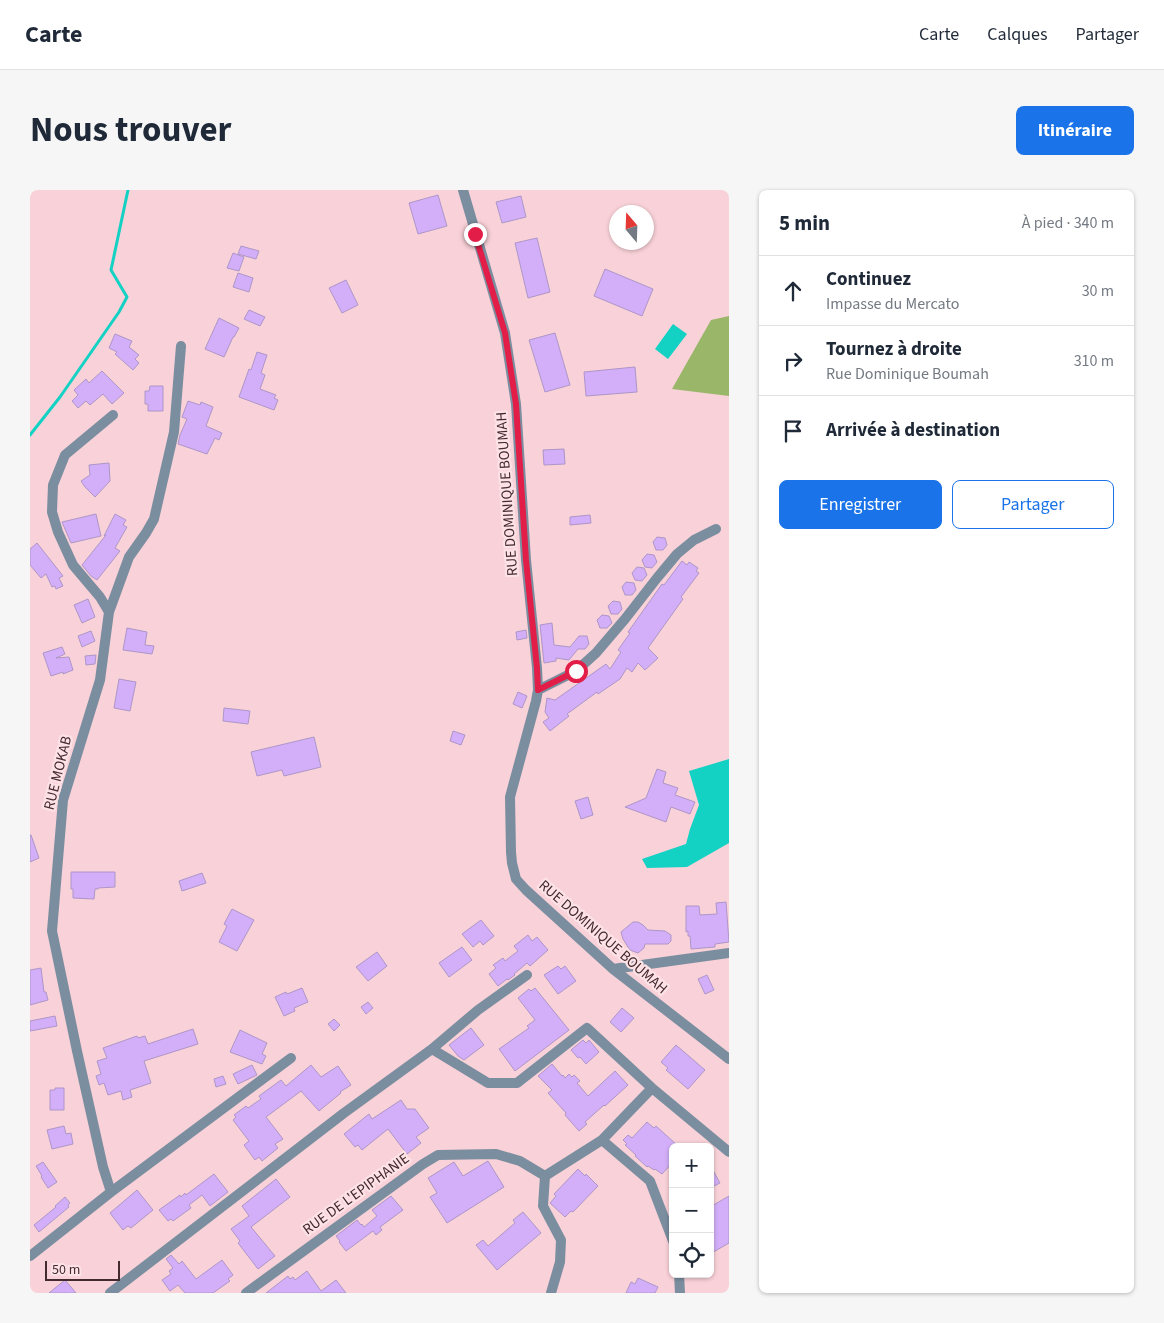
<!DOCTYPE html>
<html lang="fr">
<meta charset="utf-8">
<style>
body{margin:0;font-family:"Source Sans 3",sans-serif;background:#f6f6f7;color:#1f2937}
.controls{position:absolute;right:15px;bottom:15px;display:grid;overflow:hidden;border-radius:8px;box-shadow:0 1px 4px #0004}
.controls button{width:45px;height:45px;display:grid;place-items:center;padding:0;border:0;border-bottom:1px solid #e0e1e3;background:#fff;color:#1f2937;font:25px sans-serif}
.compass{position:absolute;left:579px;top:15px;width:45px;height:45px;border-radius:50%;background:#fff;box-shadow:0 1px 4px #0004;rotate:341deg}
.scale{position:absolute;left:15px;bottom:12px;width:75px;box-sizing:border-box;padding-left:5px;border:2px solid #432a2f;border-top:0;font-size:14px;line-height:18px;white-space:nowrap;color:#432a2f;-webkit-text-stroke:4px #fde2e6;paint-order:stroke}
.stop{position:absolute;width:15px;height:15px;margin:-11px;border:4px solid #e11d48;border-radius:50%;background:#fff}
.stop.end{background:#e11d48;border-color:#fff;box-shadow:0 1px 5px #0008}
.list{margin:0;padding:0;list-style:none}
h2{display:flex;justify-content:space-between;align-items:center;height:65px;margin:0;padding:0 20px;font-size:21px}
h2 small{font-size:16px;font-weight:400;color:#747a83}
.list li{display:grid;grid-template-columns:32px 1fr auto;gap:15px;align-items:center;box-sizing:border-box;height:70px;padding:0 20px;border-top:1px solid #e0e1e3}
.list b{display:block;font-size:19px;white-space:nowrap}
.list p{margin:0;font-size:16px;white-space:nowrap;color:#747a83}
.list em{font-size:16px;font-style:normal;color:#747a83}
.actions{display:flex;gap:10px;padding:15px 20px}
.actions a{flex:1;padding:11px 0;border:1px solid #1a73e8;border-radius:8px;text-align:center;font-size:18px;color:#1a73e8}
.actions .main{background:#1a73e8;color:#fff}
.icon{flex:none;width:28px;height:28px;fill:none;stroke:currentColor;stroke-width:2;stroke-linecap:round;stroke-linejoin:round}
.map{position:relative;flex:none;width:699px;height:1103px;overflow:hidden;border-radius:8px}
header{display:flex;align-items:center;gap:30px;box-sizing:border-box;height:70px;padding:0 25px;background:#fff;border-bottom:1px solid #e0e1e3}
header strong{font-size:24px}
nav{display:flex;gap:28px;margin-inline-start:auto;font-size:18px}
.intro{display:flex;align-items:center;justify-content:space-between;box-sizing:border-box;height:120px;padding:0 30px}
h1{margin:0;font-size:35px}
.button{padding:12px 22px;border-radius:8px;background:#1a73e8;color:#fff;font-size:18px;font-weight:700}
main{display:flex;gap:30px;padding:0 30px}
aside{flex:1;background:#fff;border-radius:8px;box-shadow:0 1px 4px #0004}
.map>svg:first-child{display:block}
.green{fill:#99b669}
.water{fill:#13d2c4}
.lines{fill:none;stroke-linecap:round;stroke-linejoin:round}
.stream{stroke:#13d2c4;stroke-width:3}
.building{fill:#d2aff8;stroke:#ae96c8}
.street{stroke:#7a8e9f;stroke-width:10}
.route{stroke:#e11d48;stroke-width:6}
.labels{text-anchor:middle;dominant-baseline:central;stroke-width:4.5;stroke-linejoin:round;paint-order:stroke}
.street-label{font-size:15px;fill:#432a2f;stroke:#fde2e6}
</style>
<header>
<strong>Carte</strong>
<nav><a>Carte</a><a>Calques</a><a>Partager</a></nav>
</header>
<div class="intro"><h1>Nous trouver</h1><a class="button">Itinéraire</a></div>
<main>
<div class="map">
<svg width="699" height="1103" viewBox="0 0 699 1103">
<rect width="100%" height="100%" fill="#f9d1d8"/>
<path class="green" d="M699,126V206L642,199L681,130Z"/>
<path class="water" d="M643,134L657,144L638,169L625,159Z
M699,569V653L657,677L617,678L612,669L656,654L660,639L669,615L659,581Z"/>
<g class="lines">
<path class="stream" d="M0,245L30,207L89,122L97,107L81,80L98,0"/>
</g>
<path class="building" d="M408,5L417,36L388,44L379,13Z
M491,6L496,27L472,33L466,12Z
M507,48L520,102L498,108L485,53Z
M211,56L229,61L226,69L208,64Z
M203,63L214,67L209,81L197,78Z
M575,79L623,99L612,126L564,106Z
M208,83L223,88L219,102L203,97Z
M316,90L328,115L312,123L299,98Z
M219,120L235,127L230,136L214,129Z
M189,128L209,138L204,147H203L194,167L175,159Z
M525,143L540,195L515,202L499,150Z
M85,144L102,151L99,157L109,165L105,169L109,173L103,180L85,164L87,162L79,158Z
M227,162L237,165L231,183L235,185L230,199L246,205L244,208L248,210L244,220L209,207L219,179L221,180Z
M605,177L607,202L556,206L554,182Z
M72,181L94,203L82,214L73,204L60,215L56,211L48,218L42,211L48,205L44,200L56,189L59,193Z
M120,196H133V221H118V214H115V201H119Z
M158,211L170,215L171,212L183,217L176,236L192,243L189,250L185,248L177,264L148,254L150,245L157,229L152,227Z
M534,259L535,274L514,275L513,260Z
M79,273L80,291L65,307L55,297L51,291L60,285L59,275Z
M66,324L71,346L41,353L32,332Z
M85,324L96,330L93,335L97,337L85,358L90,361L67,390L61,386L52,375L76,345L74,346Z
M560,325L561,333L540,335V327Z
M627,347L635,348L637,355L633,360H626L623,352Z
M7,353L33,386L29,388L33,396L26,399L25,396L22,397L16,384L11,388L0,375V359Z
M617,364L624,365L627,372L622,378L615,377L612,370Z
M652,371L657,375L659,372L668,378L666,381L669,383L651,407L653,409L618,458L628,468L615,480L608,473L602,482L597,478L590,489L568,504L567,502L537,524L539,526L520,541L513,532L519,528L515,522L517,508L525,510L576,474L580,479L591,462L588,460L600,443L598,442L632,394L634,395Z
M607,377L614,378L617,385L612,391L605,390L602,383Z
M596,392L604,393L606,400L602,405H595L592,397Z
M58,409L65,427L52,433L44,415Z
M583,411L590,412L592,419L588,424H581L578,416Z
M572,425L579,426L582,433L577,438H570L567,430Z
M522,433L524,455L540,457L549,446H557L559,454L555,459H548L539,470L526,468V471L514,473L510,435Z
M97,438L117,442L115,455L124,456L122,464L93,460Z
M496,440L497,448L487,450L486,442Z
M61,441L65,451L52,457L48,446Z
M32,457L35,464L26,468L39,467L43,480L33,484V482L21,486L13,463Z
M66,465L65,474L56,475L55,466Z
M89,489L106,492L100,521L84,518Z
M488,502L497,506L492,518L483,514Z
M194,518L220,521L218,534L193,531Z
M423,541L435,545L431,555L420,551Z
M284,547L291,577L254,586L252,580L227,586L221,562Z
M627,579L636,582L633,593L648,598L645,605L665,612L660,624L641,617L636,632L595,617L616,608Z
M558,607L563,625L551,629L545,611Z
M0,645H1L9,668L0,672Z
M41,682H85V697L68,698V699H65L64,709L43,708V699H41Z
M172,683L176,693L152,701L149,691Z
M696,712L699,752L685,754V757L661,759L660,746H658V741L656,742V716H669L670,725L687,724L686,713Z
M202,719L224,730L207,761L189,752L197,736L194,734Z
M451,730L464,746L453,755L450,751L443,757L432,744Z
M603,732H608L613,735L618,740L635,741L641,745V751L638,754H615L614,758L608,763L600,760L593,749L591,742Z
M498,745L502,751L507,747L518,760L500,776L497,773L484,784L485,785L478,790L477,789L468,796L459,784L466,778L463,775L473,768L475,771L488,761L484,756Z
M432,757L442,770L419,787L409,773Z
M347,762L357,776L338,791L326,777Z
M528,776L531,779L535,776L546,791L528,804L514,785Z
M11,778L14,802H16L18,810L0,815V780Z
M677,785L684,800L675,804L668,789Z
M272,798L278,812L264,818L265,821L254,826L245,807L256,802L257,804Z
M505,798L539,840L485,881L469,859L499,838L497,836L505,830L488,808L499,799L501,801Z
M338,812L343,818L336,824L331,817Z
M592,818L604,828L591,842L580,832Z
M25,826L27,836L0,841V831Z
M304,829L310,835L304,841L298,834Z
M441,838L454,855L434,870L428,866L419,855Z
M163,839L168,854L114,871L121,893L100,900L102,907L93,910L91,901L78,905L74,893L69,895L66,886L71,884L67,871L77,868L73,858L107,846L108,848L115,846L118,854Z
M210,840L237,853L232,864L236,866L232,874L200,862Z
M553,850L556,853L559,850L569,862L556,874L550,867L548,868L541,860Z
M646,855L675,880L658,899L636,880L638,878L631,872Z
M522,874L532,886L533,885L535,888L539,884L542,887L544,885L550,891L547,893L558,906L585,881L598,895L575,916L574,915L555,932L557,934L549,941L535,925L536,923L518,903L522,900L508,886Z
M222,875L227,885L208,894L203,884Z
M281,875L291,887L308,876L321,895L310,902L311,903L289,921L271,901L236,927L253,949L245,954L248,958L232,971L229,967L225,970L214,955L219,951L203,930L206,927L204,925L216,916L218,918L231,909L229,906L251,890L256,896Z
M193,886L196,894L186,897L184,889Z
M25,898H34V920H20V900H25Z
M371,910L377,919H385L399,938L386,947L391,953L377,964L358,939L332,960L328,955L325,957L314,944L339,924L342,929Z
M617,932L624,938L626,936L647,955L645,957H643V972L632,984L625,979L624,980L618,976L617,977L605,966L606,965L595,955L597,954L593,950L598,945L602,948Z
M34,936L36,944L41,943L43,954L22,959L17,940Z
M458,971L474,997L417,1033L400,1007L407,1003L398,988L424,972L433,986Z
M13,972L27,992L18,998L11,987L12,986L6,976Z
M680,975L690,993L680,998Z
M548,979L555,986L556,984L568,996L543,1022L541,1021L535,1027L520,1013L526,1006L524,1004Z
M184,984L198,1002L180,1016L172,1005L159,1015L161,1018L143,1031L141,1029L138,1031L129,1020L150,1005L151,1007L155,1003L156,1005Z
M246,989L260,1007L221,1037L245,1066L228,1079L208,1053L210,1051L201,1039L219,1026L212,1016Z
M107,1000L123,1020L101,1038L98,1036L93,1040L80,1023Z
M361,1006L373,1020L350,1037L352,1040L346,1045L343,1041L316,1061L309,1052L310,1051L306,1046L327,1030L331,1035L332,1034L334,1037L347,1026L342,1020Z
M699,1006V1053L680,1064V1017Z
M35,1007L40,1013L38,1015L39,1017L9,1042L4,1035L26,1017L25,1016Z
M493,1022L511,1043L467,1080L446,1055L453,1050L458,1056L485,1033L483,1030Z
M141,1065L149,1074L152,1071L166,1089L192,1070L203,1085L198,1089L200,1091L183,1103H155L148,1095L140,1101L132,1090L141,1084L139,1081L143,1078L136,1069Z
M277,1081L291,1101L306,1090L316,1103H236L258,1086L260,1089L263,1087L265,1090Z
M608,1088L628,1097L625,1103H596L601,1092L605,1094Z
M35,1090L46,1103H19Z"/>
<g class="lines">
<path class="street" d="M433,0L475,143L486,214L496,370L507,478L508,500L506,511L480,607L481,662L482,673L486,689L496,700L583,779L699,869
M79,422L99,367L116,343L124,329L144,242L151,156
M508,500L546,481L566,463L595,429L627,388L647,364L664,350L686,339
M583,779L699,763
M402,859L458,893H487L557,838L622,898L699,962
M572,950L620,991L643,1051
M515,986L513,1016L531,1050L530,1072L521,1103
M81,1002L261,868
M0,1066L81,1002L73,977L47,861L22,741L33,610L70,490L79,422L70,407L43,375L28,342L22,322L23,295L35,265L83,225
M649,1084L650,1103
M80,1103L314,923L402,859L448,820L497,785
M216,1103L393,974L408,965L466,964L490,971L515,986L572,950L622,898"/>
</g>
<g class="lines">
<path class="route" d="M445,44L475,143L486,214L496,370L507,478L508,500L546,481"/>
</g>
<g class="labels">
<g class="street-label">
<text transform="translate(477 304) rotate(-94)">RUE DOMINIQUE BOUMAH</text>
<text transform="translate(28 583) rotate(-76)">RUE MOKAB</text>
<text transform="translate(573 747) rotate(41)">RUE DOMINIQUE BOUMAH</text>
<text transform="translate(326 1004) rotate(-36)">RUE DE L'EPIPHANIE</text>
</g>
</g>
</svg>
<div class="controls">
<button>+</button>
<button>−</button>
<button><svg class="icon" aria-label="locate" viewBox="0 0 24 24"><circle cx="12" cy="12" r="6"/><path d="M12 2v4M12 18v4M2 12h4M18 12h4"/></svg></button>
</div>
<svg class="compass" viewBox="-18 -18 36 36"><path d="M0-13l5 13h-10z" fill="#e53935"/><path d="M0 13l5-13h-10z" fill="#747a83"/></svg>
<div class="scale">50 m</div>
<div class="stop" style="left:546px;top:481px"></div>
<div class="stop end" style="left:445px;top:44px"></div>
</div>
<aside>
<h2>5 min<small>À pied · 340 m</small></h2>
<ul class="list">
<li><svg class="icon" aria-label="ahead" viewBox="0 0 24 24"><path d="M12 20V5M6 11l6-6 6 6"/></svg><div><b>Continuez</b><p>Impasse du Mercato</p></div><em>30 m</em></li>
<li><svg class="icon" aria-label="right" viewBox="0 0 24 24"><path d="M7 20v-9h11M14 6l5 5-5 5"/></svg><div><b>Tournez à droite</b><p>Rue Dominique Boumah</p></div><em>310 m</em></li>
<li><svg class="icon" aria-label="arrive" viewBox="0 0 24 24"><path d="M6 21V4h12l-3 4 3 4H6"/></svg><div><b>Arrivée à destination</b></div></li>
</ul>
<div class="actions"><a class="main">Enregistrer</a><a>Partager</a></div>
</aside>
</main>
